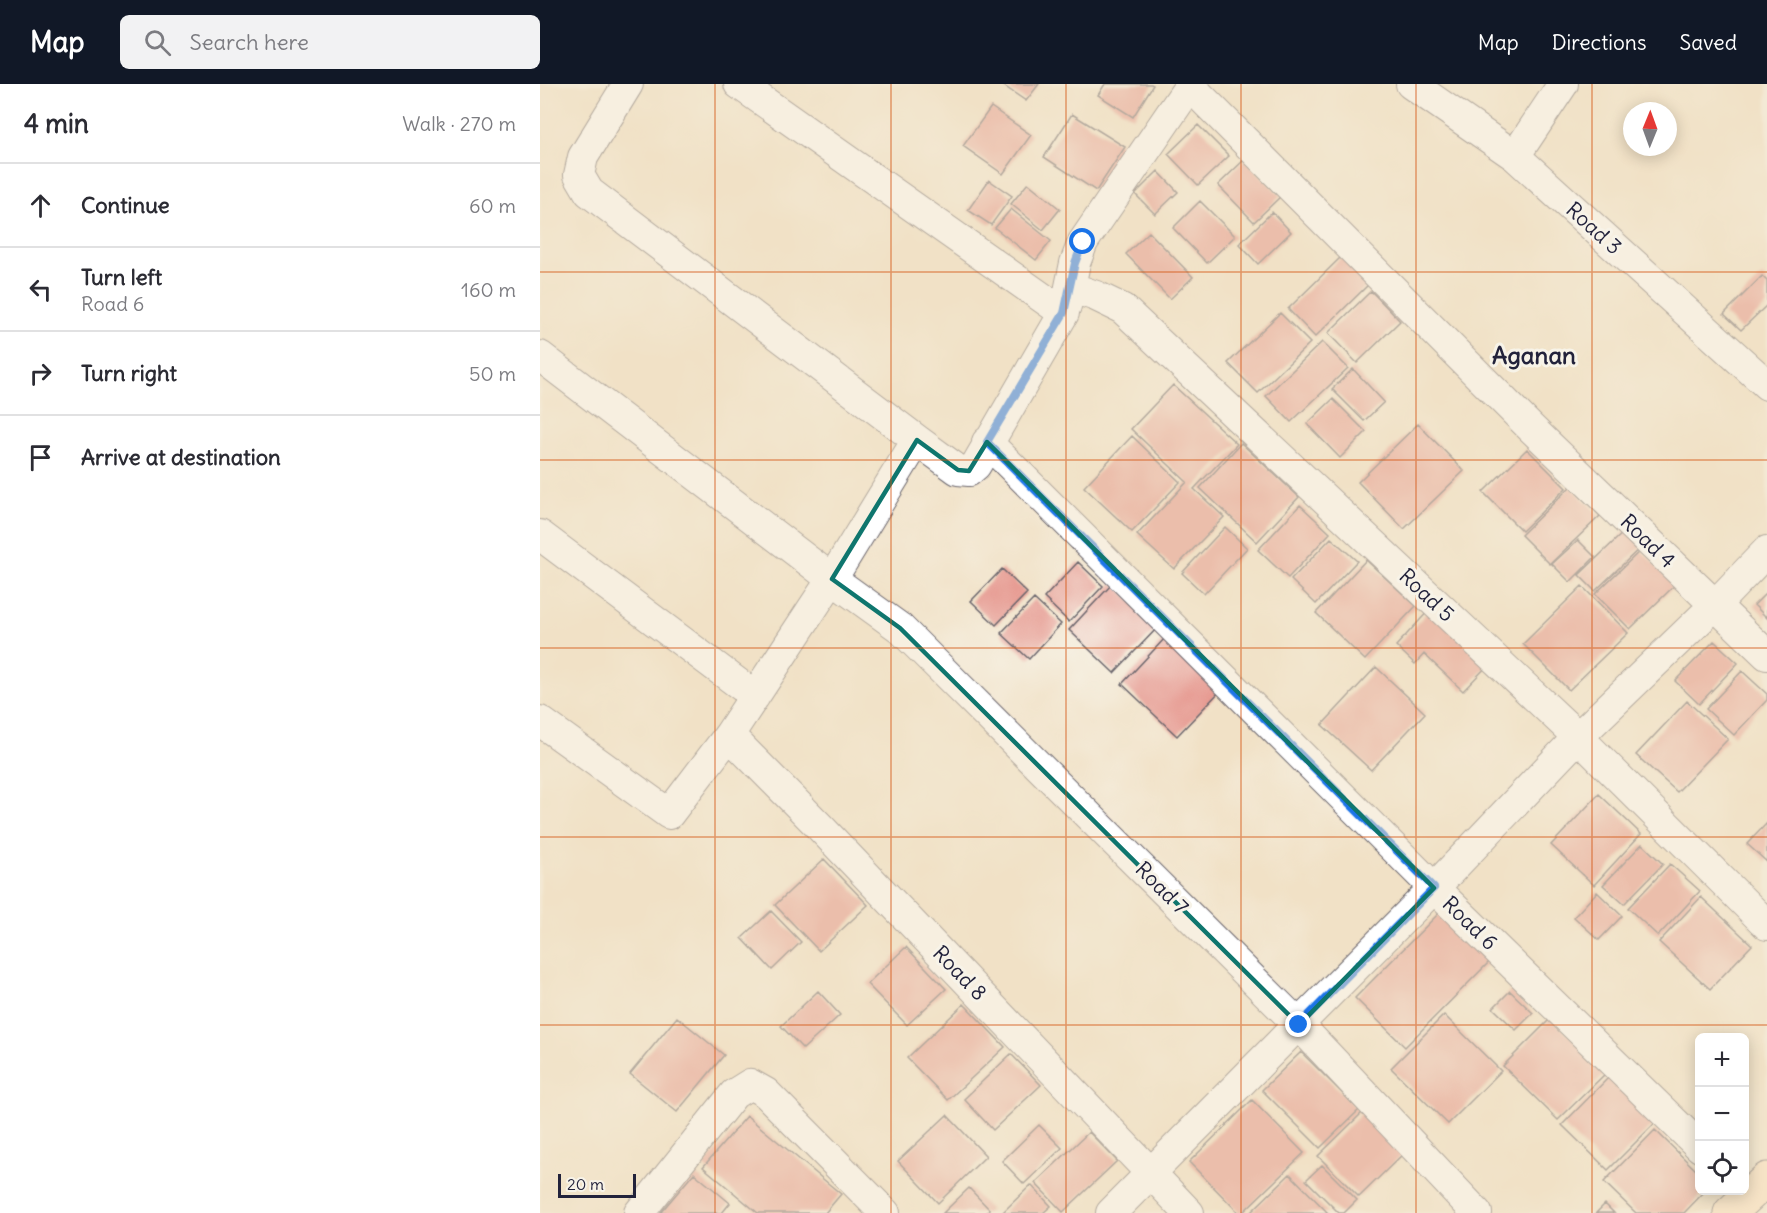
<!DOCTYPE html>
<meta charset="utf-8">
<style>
body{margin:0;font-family:Delius,sans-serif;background:#f2f2f3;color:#2b2b33}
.controls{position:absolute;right:18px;bottom:18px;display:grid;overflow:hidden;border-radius:9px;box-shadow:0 3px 15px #0003}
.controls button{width:54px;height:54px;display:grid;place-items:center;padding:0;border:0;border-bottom:2px solid #e1e1e2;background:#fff;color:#2b2b33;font:30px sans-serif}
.compass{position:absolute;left:1083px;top:18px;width:54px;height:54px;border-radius:50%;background:#fff;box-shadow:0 3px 15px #0003;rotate:1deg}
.scale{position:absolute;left:18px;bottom:15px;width:78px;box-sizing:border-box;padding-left:6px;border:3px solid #22223b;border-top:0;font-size:16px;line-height:21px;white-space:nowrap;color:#22223b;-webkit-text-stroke:4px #f7f3e8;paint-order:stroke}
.stop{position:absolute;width:18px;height:18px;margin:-14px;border:4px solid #1a73e8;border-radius:50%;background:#fff}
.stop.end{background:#1a73e8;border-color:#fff;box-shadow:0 2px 6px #0008}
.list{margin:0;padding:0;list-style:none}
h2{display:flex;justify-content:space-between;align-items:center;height:78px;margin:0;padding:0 24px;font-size:26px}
h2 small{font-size:20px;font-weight:400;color:#7c7c81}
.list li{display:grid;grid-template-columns:39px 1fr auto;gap:18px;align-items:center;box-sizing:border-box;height:84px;padding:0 24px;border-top:2px solid #e1e1e2}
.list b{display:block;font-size:22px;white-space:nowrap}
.list p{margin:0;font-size:20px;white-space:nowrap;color:#7c7c81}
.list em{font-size:20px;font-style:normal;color:#7c7c81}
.icon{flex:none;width:33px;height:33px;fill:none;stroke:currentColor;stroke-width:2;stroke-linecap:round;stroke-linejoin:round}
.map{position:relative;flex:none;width:1227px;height:1129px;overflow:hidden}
header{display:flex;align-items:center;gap:36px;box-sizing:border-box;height:84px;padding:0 30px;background:#111827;color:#fff}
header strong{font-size:28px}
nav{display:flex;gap:33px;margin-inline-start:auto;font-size:21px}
.search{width:420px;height:54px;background:#f2f2f3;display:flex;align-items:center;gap:15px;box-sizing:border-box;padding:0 21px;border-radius:9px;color:#7c7c81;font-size:22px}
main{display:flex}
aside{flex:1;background:#fff}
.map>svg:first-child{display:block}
.building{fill:#e59289}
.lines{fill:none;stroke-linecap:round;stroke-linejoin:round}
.street-casing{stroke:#6a656c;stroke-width:32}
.secondary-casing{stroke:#6a656c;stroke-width:35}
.street{stroke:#fff;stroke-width:30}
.secondary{stroke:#fde5c5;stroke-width:33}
.route{stroke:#1a73e8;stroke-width:8}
.marked{fill:none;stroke:#0f766e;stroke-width:4.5;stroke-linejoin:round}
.grid{fill:none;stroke:#d45411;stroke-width:1.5;stroke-opacity:0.55}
.labels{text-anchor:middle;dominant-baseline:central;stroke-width:6;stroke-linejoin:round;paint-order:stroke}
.street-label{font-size:21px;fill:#22223b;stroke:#f7f3e8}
.quarter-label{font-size:24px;font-weight:bold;fill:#22223b;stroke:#f7f3e8}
</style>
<header>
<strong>Map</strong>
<div class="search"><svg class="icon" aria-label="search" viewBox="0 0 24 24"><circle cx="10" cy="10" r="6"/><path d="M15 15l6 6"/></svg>Search here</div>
<nav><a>Map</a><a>Directions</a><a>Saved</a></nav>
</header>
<main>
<aside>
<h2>4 min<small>Walk · 270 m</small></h2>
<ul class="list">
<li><svg class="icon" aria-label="ahead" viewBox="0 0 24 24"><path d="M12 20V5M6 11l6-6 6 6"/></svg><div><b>Continue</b></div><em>60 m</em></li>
<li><svg class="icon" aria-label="left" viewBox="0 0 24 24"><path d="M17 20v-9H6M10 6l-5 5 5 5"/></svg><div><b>Turn left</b><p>Road 6</p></div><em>160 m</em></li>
<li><svg class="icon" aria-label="right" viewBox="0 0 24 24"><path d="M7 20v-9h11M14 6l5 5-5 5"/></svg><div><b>Turn right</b></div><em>50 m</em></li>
<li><svg class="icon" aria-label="arrive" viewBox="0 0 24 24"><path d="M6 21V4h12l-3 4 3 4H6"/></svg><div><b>Arrive at destination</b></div></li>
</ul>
</aside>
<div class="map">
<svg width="1227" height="1129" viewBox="0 0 1227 1129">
<rect width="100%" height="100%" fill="#f7f3e8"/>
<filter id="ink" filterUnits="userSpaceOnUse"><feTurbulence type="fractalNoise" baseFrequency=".0167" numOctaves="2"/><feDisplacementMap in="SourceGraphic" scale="12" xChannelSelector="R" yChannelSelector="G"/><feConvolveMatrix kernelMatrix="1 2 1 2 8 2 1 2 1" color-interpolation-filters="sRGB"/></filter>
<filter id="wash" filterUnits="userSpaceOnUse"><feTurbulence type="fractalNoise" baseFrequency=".008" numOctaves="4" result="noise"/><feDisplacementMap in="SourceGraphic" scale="24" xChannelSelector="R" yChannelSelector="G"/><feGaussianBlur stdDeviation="1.35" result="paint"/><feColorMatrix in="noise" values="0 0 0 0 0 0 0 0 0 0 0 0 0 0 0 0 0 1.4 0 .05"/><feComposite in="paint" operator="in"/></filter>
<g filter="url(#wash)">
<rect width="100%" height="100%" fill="#f1e1c6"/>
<g id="blocks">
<path class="building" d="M461,0H499L486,17Z
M565,0H611L613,1L593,33L558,11Z
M451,23L491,51L463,90L423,62Z
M532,30L585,63L556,107L504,73Z
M658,41L689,72L658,101L628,70Z
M705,75L741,112L714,138L678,101Z
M618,87L638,108L615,130L595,110Z
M449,96L472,112L451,141L428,126Z
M488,99L520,125L503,146L471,120Z
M660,117L695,152L667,179L633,144Z
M471,125L511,157L496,176L455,144Z
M732,128L751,148L718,180L699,160Z
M609,148L653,193L630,215L586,170Z
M802,172L829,200L775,253L748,225Z
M1222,192L1227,197V221L1201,246L1184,230Z
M831,207L860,237L817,279L788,249Z
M740,229L770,259L718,309L688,279Z
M782,258L808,284L751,338L726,312Z
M813,285L844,318L824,337L792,305Z
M633,301L697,360L654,405L684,433L634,485L597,451L647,398L591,345Z
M793,315L826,348L800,374L767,340Z
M878,340L924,387L864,445L818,398Z
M592,352L640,398L592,448L544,403Z
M701,359L759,413L717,458L660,404Z
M987,365L1026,404L982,447L943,408Z
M1031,402L1060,432L1010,480L981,451Z
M760,421L790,449L748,494L718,466Z
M685,443L707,464L664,510L642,489Z
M1087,445L1103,461L1055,507L1039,491Z
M791,454L817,477L776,520L751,496Z
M1038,456L1055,473L1030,498L1012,480Z
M1101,466L1135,501L1090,545L1055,510Z
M826,476L876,522L825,576L776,529Z
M538,478L563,502L529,538L504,514Z
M462,485L487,509L456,541L431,517Z
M573,499L619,542L574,589L529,546Z
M1042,502L1088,549L1029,606L983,560Z
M1227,508V534L1214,521Z
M494,515L521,540L489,575L461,549Z
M891,524L950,579L923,607L884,570L875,580L856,562Z
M626,553L682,605L637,652L582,600Z
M1174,557L1198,579L1159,620L1135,597Z
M836,583L885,629L831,686L782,641Z
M1202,587L1227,610V616L1194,651L1166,625Z
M1147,617L1188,655L1137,708L1096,671Z
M1059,710L1101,750L1054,801L1011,761Z
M1227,739V778L1207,760Z
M1102,760L1123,780L1084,820L1063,801Z
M284,775L328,821L279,867L235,821Z
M1130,780L1160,807L1118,852L1088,824Z
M1057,808L1082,832L1059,856L1034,833Z
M1161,813L1212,861L1170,905L1119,858Z
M905,823L955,872L865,963L815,914Z
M231,827L261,858L232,886L202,854Z
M366,863L406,905L367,941L327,900Z
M278,907L300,931L263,965L241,942Z
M970,907L993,929L976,946L953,924Z
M424,920L465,963L408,1016L367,974Z
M904,931L961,987L908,1040L851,984Z
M137,933L184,971L137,1028L90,990Z
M1011,934L1067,988L1018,1036L963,982Z
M761,968L819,1026L780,1064L722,1006Z
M471,970L501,1001L453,1046L424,1015Z
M1069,993L1115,1039L1068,1086L1022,1041Z
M712,1016L764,1069L702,1129H699L649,1078Z
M825,1026L866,1067L819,1113L778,1072Z
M407,1031L446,1072L398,1119L358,1077Z
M207,1032L301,1110L285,1129H218L163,1083Z
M499,1041L522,1064L484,1100L462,1077Z
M1115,1046L1160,1090V1106H1166L1144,1129H1096L1064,1098Z
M549,1048L577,1077L523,1128L495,1099Z
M782,1081L817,1116L804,1129H799L766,1096Z
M154,1089L190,1119L182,1129H123L121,1128Z
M750,1090L788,1129H710Z
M491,1101L511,1122L503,1129H462Z
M429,1104L450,1126L446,1129H403Z
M1065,1120L1074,1129H1056Z"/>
</g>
</g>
<g filter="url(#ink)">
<use href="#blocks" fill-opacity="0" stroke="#6a656c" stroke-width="1.5"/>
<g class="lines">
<defs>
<path id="street" d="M88,0L43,73L39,91L49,108L377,356L418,386L429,387L436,381L524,229L199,0
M871,0L975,72L1227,301
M650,2L990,343L1227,571
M975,72L1023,0
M530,203L556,212L583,225L1038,653L1227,841
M526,222L535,179L543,158L651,0
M0,272L292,495L360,544L759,941L937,1129
M447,358L894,804L1160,1063
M0,451L215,612
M0,637L129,730L189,651L292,495L377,356
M189,651L281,744L649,1129
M99,1129L194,1010L210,1000L226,1009L345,1129
M571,1129L894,804L1038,653L1175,521L1227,467"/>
<path id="secondary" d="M1190,1129L1227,1095"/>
</defs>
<use href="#street" class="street-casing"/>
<use href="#secondary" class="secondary-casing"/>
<use href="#street" class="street"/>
<use href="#secondary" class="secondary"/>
</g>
</g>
<g class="lines" filter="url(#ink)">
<path class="route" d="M543,158L535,179L524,229L447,358L894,804L759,941"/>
</g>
<path d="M0 0H1227V1129H0ZM377,356L418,386L429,387L447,358L894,804L759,941L360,544L292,495Z" fill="#f1e1c6" fill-opacity=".55" fill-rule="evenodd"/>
<path class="marked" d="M377,356L418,386L429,387L447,358L894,804L759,941L360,544L292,495Z"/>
<path class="grid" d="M175,0V1129M351,0V1129M526,0V1129M701,0V1129M876,0V1129M1052,0V1129M0,188H1227M0,376H1227M0,564H1227M0,753H1227M0,941H1227"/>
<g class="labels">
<g class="street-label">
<text transform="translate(1054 144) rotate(42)">Road 3</text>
<text transform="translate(1108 457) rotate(44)">Road 4</text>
<text transform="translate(887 511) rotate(43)">Road 5</text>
<text transform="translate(622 804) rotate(45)">Road 7</text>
<text transform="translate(930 839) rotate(44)">Road 6</text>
<text transform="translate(420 889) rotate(46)">Road 8</text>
</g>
<g class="quarter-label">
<text x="994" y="271">Aganan</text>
</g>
</g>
</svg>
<div class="controls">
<button>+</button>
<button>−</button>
<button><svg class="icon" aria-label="locate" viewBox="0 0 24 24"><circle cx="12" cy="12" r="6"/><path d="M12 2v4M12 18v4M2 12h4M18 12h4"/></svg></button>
</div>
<svg class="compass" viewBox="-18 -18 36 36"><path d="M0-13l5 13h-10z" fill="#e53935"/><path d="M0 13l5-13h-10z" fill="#7c7c81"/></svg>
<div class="scale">20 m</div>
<div class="stop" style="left:543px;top:158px"></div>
<div class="stop end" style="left:759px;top:941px"></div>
</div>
</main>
